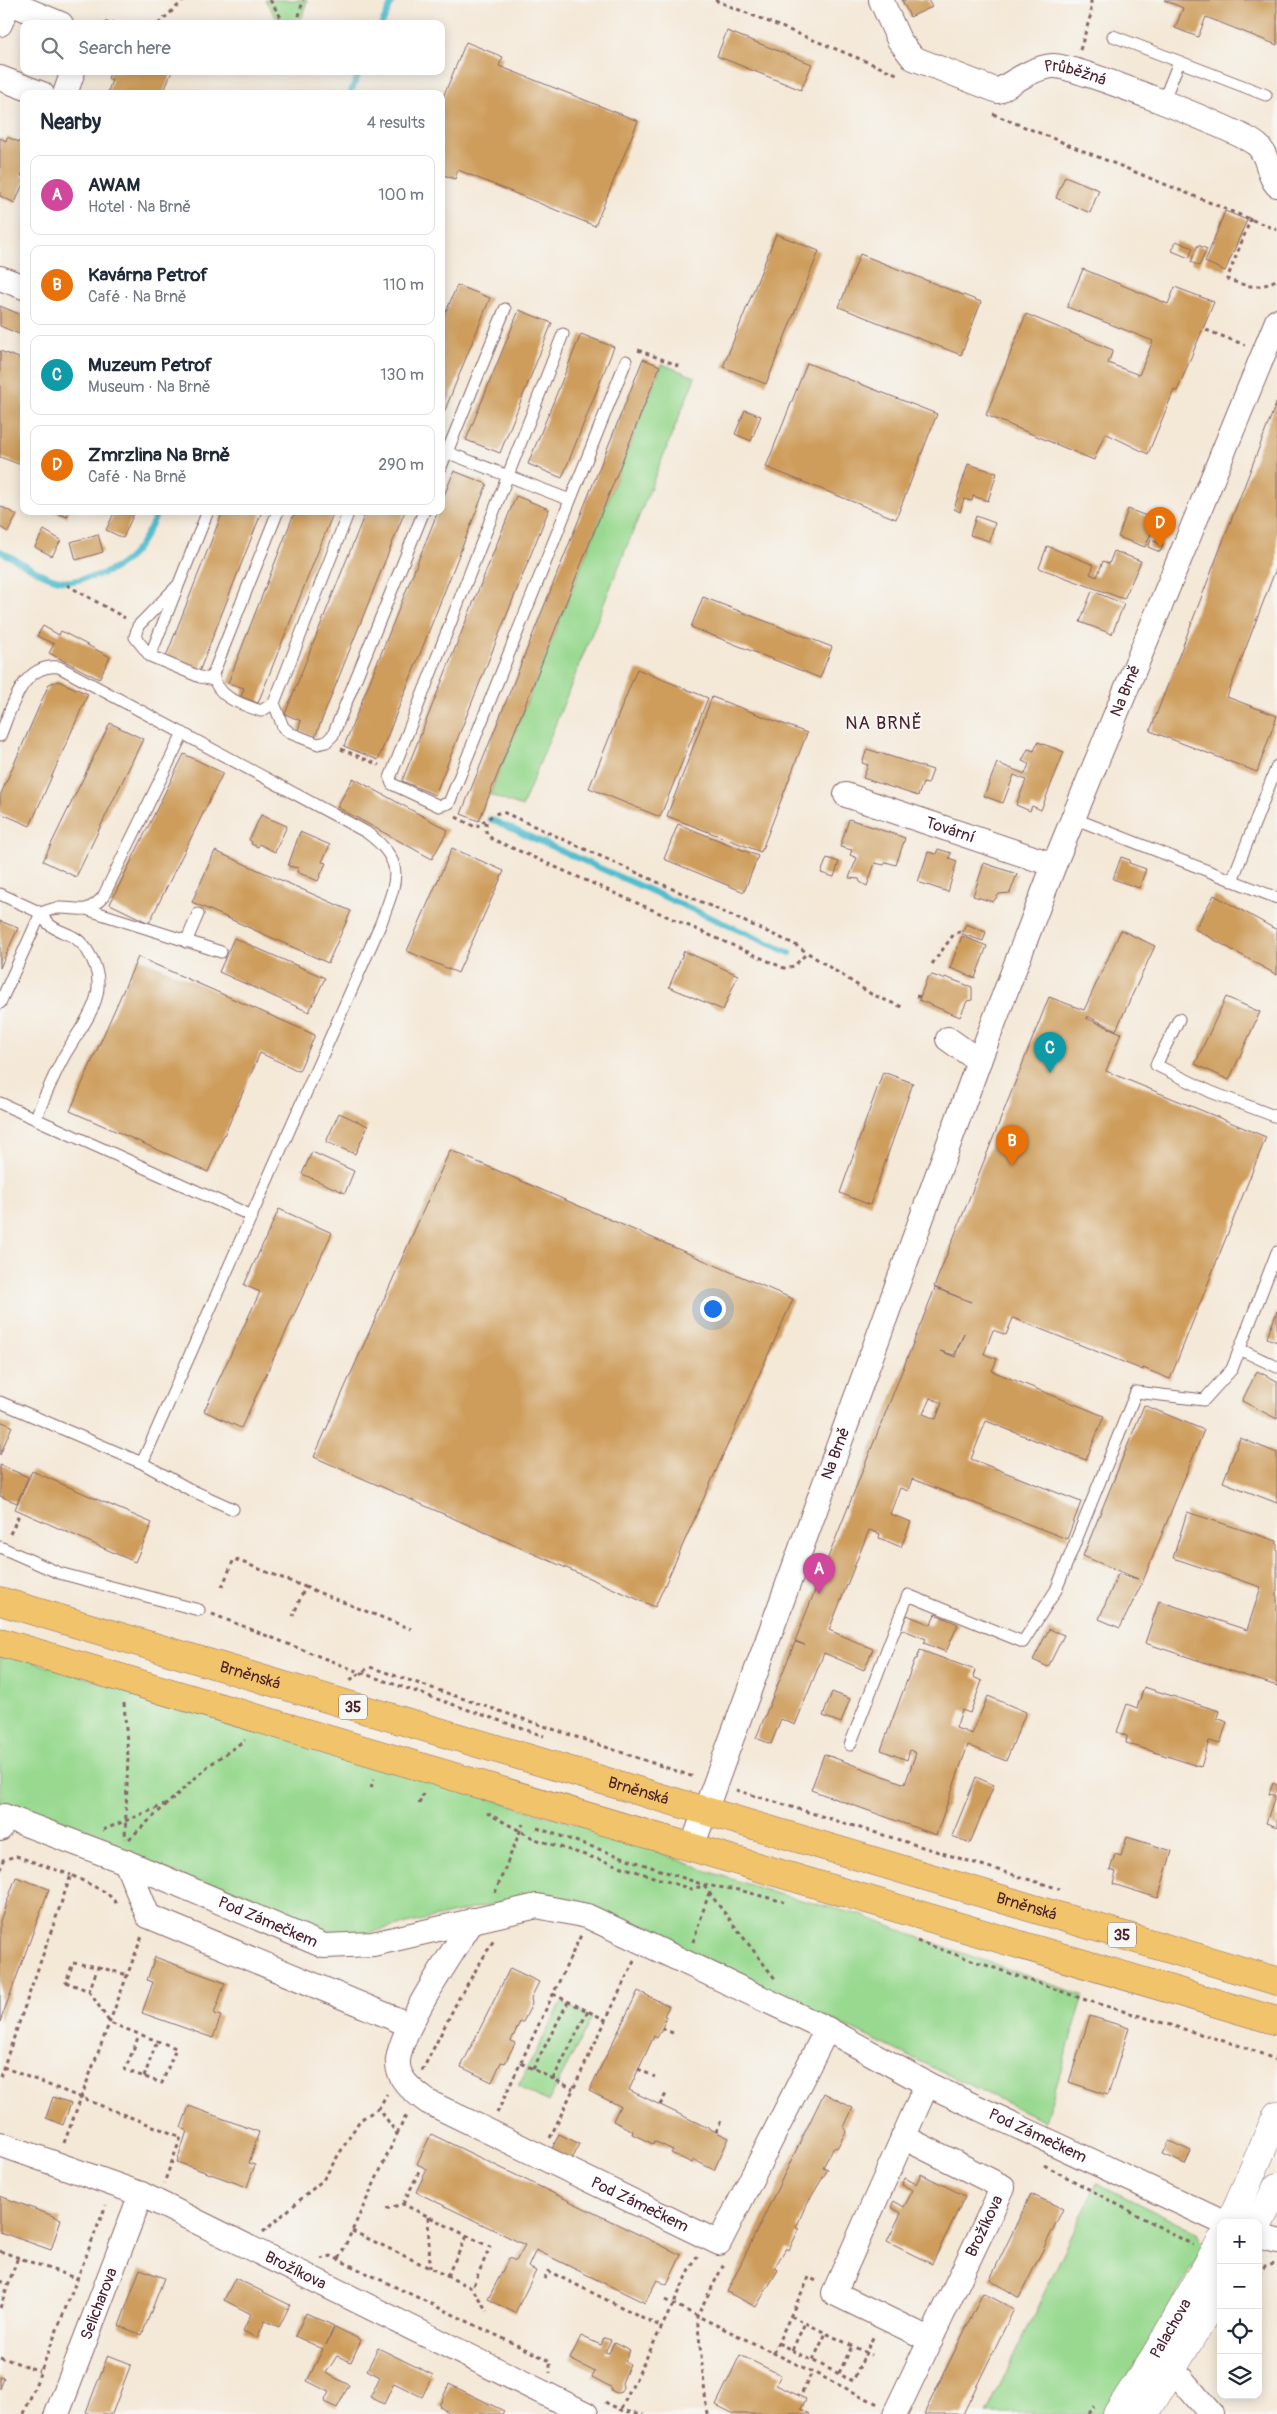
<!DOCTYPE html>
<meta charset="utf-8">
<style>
body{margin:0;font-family:Pangolin,sans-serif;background:#f2f2f3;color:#1f2937}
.controls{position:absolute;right:15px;bottom:15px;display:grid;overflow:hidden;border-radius:10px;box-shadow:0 2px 12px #0003}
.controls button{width:45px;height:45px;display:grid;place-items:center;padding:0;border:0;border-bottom:1px solid #e0e1e3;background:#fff;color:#1f2937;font:25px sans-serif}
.you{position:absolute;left:712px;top:1308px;width:18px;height:18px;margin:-12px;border:4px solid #fff;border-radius:50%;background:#1a73e8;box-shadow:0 0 0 8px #1a73e833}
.badge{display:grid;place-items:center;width:32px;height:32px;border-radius:50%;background:#d1495b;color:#fff;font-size:16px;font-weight:700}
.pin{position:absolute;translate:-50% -41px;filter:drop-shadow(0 1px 2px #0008)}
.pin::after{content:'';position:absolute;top:26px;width:18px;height:15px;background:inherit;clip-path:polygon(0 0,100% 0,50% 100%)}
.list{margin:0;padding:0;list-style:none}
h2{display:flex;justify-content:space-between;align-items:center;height:65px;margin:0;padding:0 20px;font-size:21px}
h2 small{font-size:16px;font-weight:400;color:#747a83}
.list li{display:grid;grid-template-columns:32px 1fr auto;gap:15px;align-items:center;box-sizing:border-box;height:80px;margin:0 10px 10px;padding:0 10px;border:1px solid #e0e1e3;border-radius:10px}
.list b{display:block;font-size:19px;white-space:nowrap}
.list p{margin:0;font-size:16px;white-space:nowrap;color:#747a83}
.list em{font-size:16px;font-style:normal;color:#747a83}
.icon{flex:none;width:28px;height:28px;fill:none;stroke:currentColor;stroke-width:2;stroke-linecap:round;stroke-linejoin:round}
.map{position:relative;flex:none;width:1277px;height:2414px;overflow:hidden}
.search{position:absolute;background:#fff;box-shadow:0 2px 12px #0003;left:20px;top:20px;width:425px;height:55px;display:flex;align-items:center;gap:12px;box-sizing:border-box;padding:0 18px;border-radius:10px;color:#747a83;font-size:19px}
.panel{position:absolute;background:#fff;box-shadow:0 2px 12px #0003;left:20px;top:90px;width:425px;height:425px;border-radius:10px}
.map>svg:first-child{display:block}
.green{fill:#98d98f;stroke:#717c5d}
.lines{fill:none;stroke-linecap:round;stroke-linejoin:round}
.stream{stroke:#52bdce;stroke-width:6}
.building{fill:#ce9d5c;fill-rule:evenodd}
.service-casing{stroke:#866567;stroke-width:13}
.minor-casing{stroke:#866567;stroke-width:26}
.tertiary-casing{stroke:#866567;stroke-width:29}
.primary-casing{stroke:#866567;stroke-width:29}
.path{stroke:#866567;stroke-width:3;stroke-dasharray:4 4;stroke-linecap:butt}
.service{stroke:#fff;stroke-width:11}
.minor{stroke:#fff;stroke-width:24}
.tertiary{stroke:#fff;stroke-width:28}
.primary{stroke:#f1c36a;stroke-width:28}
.labels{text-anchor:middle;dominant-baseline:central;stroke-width:4;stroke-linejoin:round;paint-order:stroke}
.shield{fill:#f6f6f2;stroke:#7e6067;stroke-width:1}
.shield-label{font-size:15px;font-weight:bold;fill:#4a1f2b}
.street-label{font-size:16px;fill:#4a1f2b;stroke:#f6f6f2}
.neighbourhood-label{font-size:18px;letter-spacing:1px;fill:#4a1f2b;stroke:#f6f6f2}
</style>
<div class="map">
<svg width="1277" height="2414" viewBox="0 0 1277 2414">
<rect width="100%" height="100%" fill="#f6f6f2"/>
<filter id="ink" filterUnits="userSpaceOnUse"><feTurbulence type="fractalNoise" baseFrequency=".02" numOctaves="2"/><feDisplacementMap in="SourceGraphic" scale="10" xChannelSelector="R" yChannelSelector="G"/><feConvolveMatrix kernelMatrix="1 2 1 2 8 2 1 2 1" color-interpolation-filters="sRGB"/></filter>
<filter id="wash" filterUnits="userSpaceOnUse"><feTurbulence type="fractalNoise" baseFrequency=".0096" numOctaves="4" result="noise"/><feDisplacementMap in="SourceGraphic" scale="20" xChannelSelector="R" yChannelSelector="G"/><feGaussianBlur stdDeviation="1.12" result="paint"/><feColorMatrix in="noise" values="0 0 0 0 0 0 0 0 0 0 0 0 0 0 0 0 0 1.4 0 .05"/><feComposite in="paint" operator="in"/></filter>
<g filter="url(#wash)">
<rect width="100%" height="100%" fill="#f4e8d7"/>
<path class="green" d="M265,0H307L300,24H280Z
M662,364L695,377L522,807L490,795Z
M0,1652L628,1840L710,1872L778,1894L864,1916L909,1934L1084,1996L1045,2121L578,1899L529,1896L354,1936L294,1923L0,1800Z
M562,2002L592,2018L548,2102L518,2086Z
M1097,2183L1197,2233L1204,2248L1134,2366L1101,2414H986Z"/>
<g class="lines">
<path class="stream" d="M382,24L393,0
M350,94L360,71
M0,551C18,560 47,581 67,581C73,582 80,579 86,578C127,571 142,547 158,511
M490,819L790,953"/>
</g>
<g id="blocks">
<path class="building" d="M902,0H928L932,7L910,17Z
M1164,0H1277V45L1206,17L1198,37L1175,28L1183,8Z
M727,31L812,64L801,90L717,56Z
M466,42L503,57L499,66L638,121L595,226L458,170L455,179L441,174V102Z
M111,71H172L163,94H107L112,80L108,78Z
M7,137L24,144V169L21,176L24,177V181L15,203L0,196V138L6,141Z
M1065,176L1099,190L1090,213L1056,198Z
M1225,211L1247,220L1225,271L1205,262Z
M776,234L819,251L766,384L723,367Z
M1176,241L1193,248L1189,258L1172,251Z
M1198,245L1207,249L1199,266L1191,262Z
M860,254L981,302L961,355L839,307Z
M1083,269L1168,304L1175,287L1214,302L1177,391L1174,390L1148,454L1105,433L1094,460L986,415L1026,314L1113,350L1108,363L1139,375L1153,341L1067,307Z
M457,285L490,298L441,420V324Z
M0,306L24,316V336L0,326Z
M519,310L552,323L500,453L466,440Z
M581,334L614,347L562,478L528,464Z
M0,351L24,360V466L0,457Z
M643,359L660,366L479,821L461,814Z
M807,363L937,414L896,519L766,467Z
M1277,401V566L1227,697L1277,716L1257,772L1150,731Z
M745,410L761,416L751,441L735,434Z
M968,464L997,473L988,501L973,496L972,501L964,499L960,512L954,509Z
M454,471L487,484L378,760L344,746L438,511H441V503Z
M516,496L549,509L435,795L402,781Z
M0,506L17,515L8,532L0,527Z
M1128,509L1157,520L1145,547L1118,537Z
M52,511H69L67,517Z
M115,511H135L123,538L106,530Z
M223,511H262L199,672L165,659Z
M295,511H334L258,703L241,697L244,688L228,683Z
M366,511H405L315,737L298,730L301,721L285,714Z
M976,516L995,523L989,541L970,535Z
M44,530L61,540L52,556L35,547Z
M98,534L103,552L76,560L71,542Z
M1151,540L1163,545L1160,552L1148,547Z
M1047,546L1094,565L1090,574L1097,577L1103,561L1109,564L1114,551L1141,561L1124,599L1039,568Z
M1092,591L1124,604L1112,634L1080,622Z
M703,597L832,647L820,678L691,627Z
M43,626L59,635L61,631L110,657L99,679L49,653L54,644L37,636Z
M637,669L708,698L660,817L589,788Z
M58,681L88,694L30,826L0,813V796L49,684Z
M712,697L807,733L761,852L667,816Z
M110,723L143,739L76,877L43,861Z
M1038,742L1064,752L1041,810L1032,806L1030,811L1016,805L1026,780L1014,775L1003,803L984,796L997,763L1025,774L1029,764L1022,761L1028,749L1034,751Z
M867,749L933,770L928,784L923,783L918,796L863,778L868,765L862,763Z
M184,754L223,773L149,923L110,904Z
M353,778L448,830L432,859L337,807Z
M261,815L287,826L275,852L259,844L258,847L251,844L252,842L249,840Z
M849,819L905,838L896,865L886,862L884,865L875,863L867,886L860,882L859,879L849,878L857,858L850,855L852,850L840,847Z
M678,824L758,856L744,892L664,859Z
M300,832L330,845L322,862L326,863L318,881L297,872L298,868L288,866Z
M452,848L504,871L458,973L407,951Z
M938,849L951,853L949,858L957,861L948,892L918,882L928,852L936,854Z
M215,851L351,911L328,963L192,902Z
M1121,857L1130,860L1129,863L1146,869L1139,888L1113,879Z
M827,858L839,862L834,877L821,873Z
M984,863L1017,874L1010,893L999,894L993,902L973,896Z
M1214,895L1277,930V975L1195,929Z
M0,921L18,928L0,968Z
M966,924L986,932L983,941L962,934Z
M1121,930L1155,946L1116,1030L1087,1016L1086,1018L1121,1033L1106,1071L1266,1137L1170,1379L1143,1368V1370L1013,1318L1006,1335L993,1330L984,1354L997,1359L992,1371L1104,1416L1086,1460L986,1421L971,1459L1081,1502L1067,1539L912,1479L908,1491L900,1488L890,1514L911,1522L901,1547L879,1538L880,1534L869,1530L829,1630L873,1649L864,1670L824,1653L795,1725L781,1719L771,1744L756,1738L795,1642L805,1645L795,1641L935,1288L971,1302L934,1287L1049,997L1084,1010ZM964,1333L955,1357L940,1351L954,1355ZM930,1398L942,1403L936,1419L923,1414Z
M962,936L987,946L975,978L950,968Z
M234,938L325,978L309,1012L219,972Z
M684,951L738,975L723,1010L669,987Z
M138,957L315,1035L299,1071L260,1053L208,1172L70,1111Z
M932,975L944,979L945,977L972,987V1000L967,1001L960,1017L919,1000L927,978Z
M1226,997L1260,1012L1229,1080L1195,1064Z
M883,1072L913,1083L870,1205L840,1193Z
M339,1113L368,1126L355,1154L326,1142Z
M450,1150L793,1299L655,1607L314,1457Z
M312,1152L354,1171L345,1193L302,1174Z
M279,1209L332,1233L241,1428L204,1411L260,1292L244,1285Z
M1277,1311V1342L1267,1338Z
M1257,1371L1277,1381V1419L1242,1401Z
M1144,1405L1204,1430L1143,1581L1120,1628L1099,1619L1118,1574L1138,1579L1083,1556Z
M0,1421L12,1426L0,1455Z
M1240,1438L1277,1453V1503L1223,1482Z
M0,1465L28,1477L17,1503L0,1496Z
M32,1471L152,1523L135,1562L15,1509Z
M1187,1512L1277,1541V1686L1145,1643L1159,1601L1247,1630L1261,1587L1173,1558Z
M935,1614L958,1624L946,1652L924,1643L926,1639L901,1629L907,1615L931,1625Z
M1049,1629L1064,1635L1048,1667L1033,1660Z
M920,1650L975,1670L973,1677L982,1681L970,1713L962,1710L956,1728L972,1734L988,1696L1026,1712L1006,1761L968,1745L936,1835L811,1790L824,1754L905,1784L916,1753L910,1750L907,1760L881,1750L915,1659H917Z
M1144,1687L1219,1711L1217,1718L1227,1722L1220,1744L1209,1741L1201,1767L1126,1743L1127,1736L1117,1732L1127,1704L1137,1708Z
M832,1692L850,1699L841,1723L823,1716Z
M976,1777L994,1785L970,1843L952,1836Z
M1273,1783L1277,1785V1827L1266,1823L1275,1796L1269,1794Z
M1127,1837L1172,1851L1158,1898L1113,1884L1116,1872L1110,1870L1115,1854L1121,1856Z
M16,1877L49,1889L0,2022V1921Z
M155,1957L225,1983L214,2014L221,2016L213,2038L142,2013L153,1982L147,1980Z
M510,1968L539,1982L531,1998L532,2004L523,2022H520L511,2041L515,2043L505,2063L501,2062L492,2082L461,2067Z
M638,1991L669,2006L664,2016L667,2017L662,2028L657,2038L654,2036L629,2090L729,2138L714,2170L694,2160L692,2163L671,2153L673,2150L654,2141L653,2144L632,2134L633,2131L613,2121L620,2106L589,2091Z
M1090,2016L1129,2028L1108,2095L1069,2082Z
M824,2093L853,2108L844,2127L846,2132L837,2148L834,2147L823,2167L828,2169L805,2207L796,2228L799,2229L789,2250L786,2248L775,2267L778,2270L756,2307L727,2292Z
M53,2097L71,2103L63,2125L46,2118Z
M189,2106L259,2132L249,2163L255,2165L247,2187L177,2162L187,2131L181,2128Z
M431,2134L681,2255L667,2285L657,2280L645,2303L536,2250L528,2267L536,2271L515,2313L488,2299L509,2258L516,2261L525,2245L416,2192L427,2169L417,2164Z
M559,2134L580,2144L571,2161L551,2151Z
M1169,2141L1191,2151L1185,2164L1163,2154Z
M921,2174L965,2196L932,2264L887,2242L901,2213L891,2207L894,2201L904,2207L913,2190L902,2185L905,2178L916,2184Z
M1031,2194L1063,2209L1019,2298L990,2279Z
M0,2196L61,2219L51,2250L0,2232Z
M140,2269L164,2278L142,2335L119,2326Z
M235,2278L290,2305L279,2327L265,2321L257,2338L243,2331L251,2314L224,2300Z
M983,2293L1014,2309L963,2414H924Z
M306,2313L334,2326L326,2345L335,2327L361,2340L351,2362L337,2356L326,2373L349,2385L337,2408L324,2402L329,2392L307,2381L323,2349L295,2336Z
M581,2336L601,2345L604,2338L611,2340L605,2352L609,2353L614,2342L630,2350L625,2361L630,2364L622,2383L623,2387L621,2392L617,2393L612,2391L611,2387L592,2377L595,2372L570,2359Z
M378,2348L433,2375L422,2397L394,2383L384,2404L370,2397L380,2377L367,2370Z
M108,2355L131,2364L112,2414H90L86,2412Z
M740,2355L781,2375L776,2385L806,2399L801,2409L810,2414H734L716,2405Z
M0,2377L4,2378L0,2389Z
M449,2384L504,2411L502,2414H451L439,2406Z"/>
</g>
</g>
<g filter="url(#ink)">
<use href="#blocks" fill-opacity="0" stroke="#866567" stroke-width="1"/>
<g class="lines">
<defs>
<path id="service" d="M1113,36L1266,95
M1163,102L1179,62
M563,334L390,778L392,784L439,806L449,803L626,361
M441,450L570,500
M441,467L505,309
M278,511L213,674C217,698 241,704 261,711L274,703L349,511
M178,585L138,626L135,637L150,656L200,677L214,680
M150,656L208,511
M274,703L283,727L290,733L318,744L326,742L333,735L424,511
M0,736C11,710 22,662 59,667L366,832C408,862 396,882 381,923L142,1463
M1073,818L1277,898
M1232,881L1277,766
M0,894L41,913L0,1003
M86,909L221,952
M186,942L198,914
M1179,1019L1156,1065L1211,1092L1277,1117
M0,1103L252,1216
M35,1119C44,1099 52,1079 62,1060C82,1022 116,994 87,950C76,933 63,935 50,925C46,922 43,917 41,913C46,911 54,908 60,908C81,908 86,915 103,897L183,733
M1239,1349L1277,1367
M0,1402L142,1463L191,1490L233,1509
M0,1547L59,1573L199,1610
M850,1745L908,1595L1023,1642L1056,1590L1136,1392L1204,1400L1232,1369L1277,1252"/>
<g id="minor">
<path d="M3,0L61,24"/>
<path id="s1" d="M881,0L899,40L913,58L998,91C1014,82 1034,67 1053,66C1072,64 1242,131 1257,145C1269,155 1267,175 1277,185"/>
<path d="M0,24L9,3"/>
<path d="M0,78L42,94"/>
<path d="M65,94L73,71"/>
<path d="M0,278L24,287"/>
<path id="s2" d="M846,795L1054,865"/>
<path d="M948,1039L979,1061"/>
<path id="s3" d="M0,1829L4,1816L126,1862L324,1946L373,1944L537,1906L587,1916L827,2029L927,2084L1224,2223"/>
<path id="s4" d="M692,1847L979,1061L1054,865L1277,321"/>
<path d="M126,1862L148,1916L410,2025"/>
<path id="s5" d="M473,1920C453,1952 402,2026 398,2060C396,2080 415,2092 428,2102L719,2243L827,2029"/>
<path d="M927,2084L834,2293L931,2340"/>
<path id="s6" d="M0,2144L141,2194L586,2414"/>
<path d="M1258,2236L1277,2241"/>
<path d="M1172,2368L1211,2414"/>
<path id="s7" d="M57,2414L141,2194"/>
<path id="s8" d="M895,2414L1003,2187L903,2137"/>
</g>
<g id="tertiary">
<path d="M1230,2223L1277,2115"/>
<path d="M1258,2225L1277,2187"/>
<path id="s9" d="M1117,2414L1155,2356L1221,2241"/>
<path d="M1145,2414L1221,2288"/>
</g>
<g id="primary">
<path id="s10" d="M0,1601L1277,1981"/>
<path d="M0,1642L1277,2021"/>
</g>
</defs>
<use href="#service" class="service-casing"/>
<use href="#minor" class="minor-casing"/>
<use href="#tertiary" class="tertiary-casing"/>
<use href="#primary" class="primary-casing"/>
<path class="path" d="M270,0L285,24
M715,0L897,74
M105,24L109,21L116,24
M158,24L184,0
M297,24L303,0
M1080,50L1091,14V0
M993,114L1277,230
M1251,218L1227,279C1245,286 1259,291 1277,279
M1206,330L1245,345
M638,350L677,365L675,370
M67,585L125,618
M341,749L379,765
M456,817L477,828L479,823C488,821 492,813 503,812L794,944L871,994L902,1007
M486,822V832L492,839L784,968L794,966L807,953
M932,964L954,934L963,931
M916,996L920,997
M10,1534L19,1515
M222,1587L234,1559L305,1587L293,1616
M305,1587L411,1629
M212,1614L359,1672L544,1736
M350,1680L370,1667L694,1777
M124,1703L128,1756L125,1839
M371,1788L374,1779
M736,1790L1060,1889
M419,1804L423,1794
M487,1813L535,1839L691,1889L703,1886
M537,1828L704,1885L739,1890L784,1902
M103,1830L164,1805
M129,1839L208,1766L245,1740
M0,1870L3,1860L16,1856L71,1875
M704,1886L776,1980
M495,1893L523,1824
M917,1941L1086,2000L1244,2047L1277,2060
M693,1942L709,1893
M73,1963L98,1967L89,1991L66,1982Z
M98,1967L128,1975
M89,1991L110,2023L176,2048L162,2083L125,2070L139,2035
M553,1994L606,2020
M662,2028L675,2034
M521,2063L573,2089
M3,2067L181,2137L164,2183
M533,2069L568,2002
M638,2069L655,2077
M422,2071L459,1998L495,1938
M0,2077L71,1875L107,1893L119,1906
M144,2077L157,2041
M553,2079L588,2011
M660,2105L667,2092
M497,2113L581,1935
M716,2132L722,2118
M397,2134L407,2114
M550,2138L634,1961
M64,2143L142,1936
M1044,2165L1193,2245
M403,2204L420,2170
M386,2209L403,2204L490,2247L472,2288
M428,2217L430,2268
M352,2231L472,2288L487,2311
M263,2232L323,2180L360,2120L379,2108
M0,2251L78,2279
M321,2259L331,2256L550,2361V2373
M339,2259L397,2134L379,2108L387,2094
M1258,2274L1265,2266L1275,2264
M447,2276L467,2236
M544,2279L548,2271L660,2326
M0,2281L9,2284
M665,2300L878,2404
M0,2308L18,2257
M791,2316L871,2355
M778,2343L853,2381L874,2335
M792,2350L805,2323
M773,2353L809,2277L816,2281
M0,2357L40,2371
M813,2360L826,2333
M839,2373L852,2346
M802,2393L812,2372
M605,2402L623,2411L644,2414
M621,2409L697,2256
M24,2414L106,2205
M707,2414L697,2316L724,2264
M1089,2414L1094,2406"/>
<use href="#service" class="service"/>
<use href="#minor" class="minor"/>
<use href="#tertiary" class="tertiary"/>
<use href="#primary" class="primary"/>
</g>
</g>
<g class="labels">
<g class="shield">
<rect x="339" y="1694.5" width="28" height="25" rx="4"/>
<rect x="1108" y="1922.5" width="28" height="25" rx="4"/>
</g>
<g class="shield-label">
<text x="353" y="1707">35</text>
<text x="1122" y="1935">35</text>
</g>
<g class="street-label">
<text stroke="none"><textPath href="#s1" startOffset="242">Průběžná</textPath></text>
<text stroke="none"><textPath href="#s4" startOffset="1235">Na Brně</textPath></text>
<text stroke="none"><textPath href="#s2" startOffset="110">Tovární</textPath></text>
<text stroke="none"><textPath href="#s4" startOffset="419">Na Brně</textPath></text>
<text stroke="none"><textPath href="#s10" startOffset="261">Brněnská</textPath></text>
<text stroke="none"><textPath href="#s10" startOffset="666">Brněnská</textPath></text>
<text stroke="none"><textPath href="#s10" startOffset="1071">Brněnská</textPath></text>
<text stroke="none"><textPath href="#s3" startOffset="298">Pod Zámečkem</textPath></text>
<text stroke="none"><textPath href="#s3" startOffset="1129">Pod Zámečkem</textPath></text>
<text stroke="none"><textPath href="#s5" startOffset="449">Pod Zámečkem</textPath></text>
<text stroke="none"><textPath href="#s8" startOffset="208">Brožíkova</textPath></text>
<text stroke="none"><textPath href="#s6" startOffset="322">Brožíkova</textPath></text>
<text stroke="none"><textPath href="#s7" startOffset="118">Selicharova</textPath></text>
<text stroke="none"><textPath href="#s9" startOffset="101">Palachova</textPath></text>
</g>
<g class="neighbourhood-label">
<text x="884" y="723">NA BRNĚ</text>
</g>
</g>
</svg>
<div class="controls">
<button>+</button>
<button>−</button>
<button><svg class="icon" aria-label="locate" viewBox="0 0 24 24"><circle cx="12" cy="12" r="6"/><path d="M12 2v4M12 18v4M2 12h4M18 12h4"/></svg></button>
<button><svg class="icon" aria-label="layers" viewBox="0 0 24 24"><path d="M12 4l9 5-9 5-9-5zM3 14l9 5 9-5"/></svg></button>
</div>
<div class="you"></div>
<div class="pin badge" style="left:819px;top:1594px;background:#d1479c">A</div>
<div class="pin badge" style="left:1012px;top:1166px;background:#e8710a">B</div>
<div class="pin badge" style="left:1050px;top:1073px;background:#0f9aa8">C</div>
<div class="pin badge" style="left:1160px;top:548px;background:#e8710a">D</div>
<div class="search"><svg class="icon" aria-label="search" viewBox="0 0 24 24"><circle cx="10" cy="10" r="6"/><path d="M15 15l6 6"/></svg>Search here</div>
<section class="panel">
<h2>Nearby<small>4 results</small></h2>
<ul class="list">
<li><span class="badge" style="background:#d1479c">A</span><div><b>AWAM</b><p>Hotel · Na Brně</p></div><em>100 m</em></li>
<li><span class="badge" style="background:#e8710a">B</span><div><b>Kavárna Petrof</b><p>Café · Na Brně</p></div><em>110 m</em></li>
<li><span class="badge" style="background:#0f9aa8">C</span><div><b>Muzeum Petrof</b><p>Museum · Na Brně</p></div><em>130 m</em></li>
<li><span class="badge" style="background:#e8710a">D</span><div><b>Zmrzlina Na Brně</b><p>Café · Na Brně</p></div><em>290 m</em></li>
</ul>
</section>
</div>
